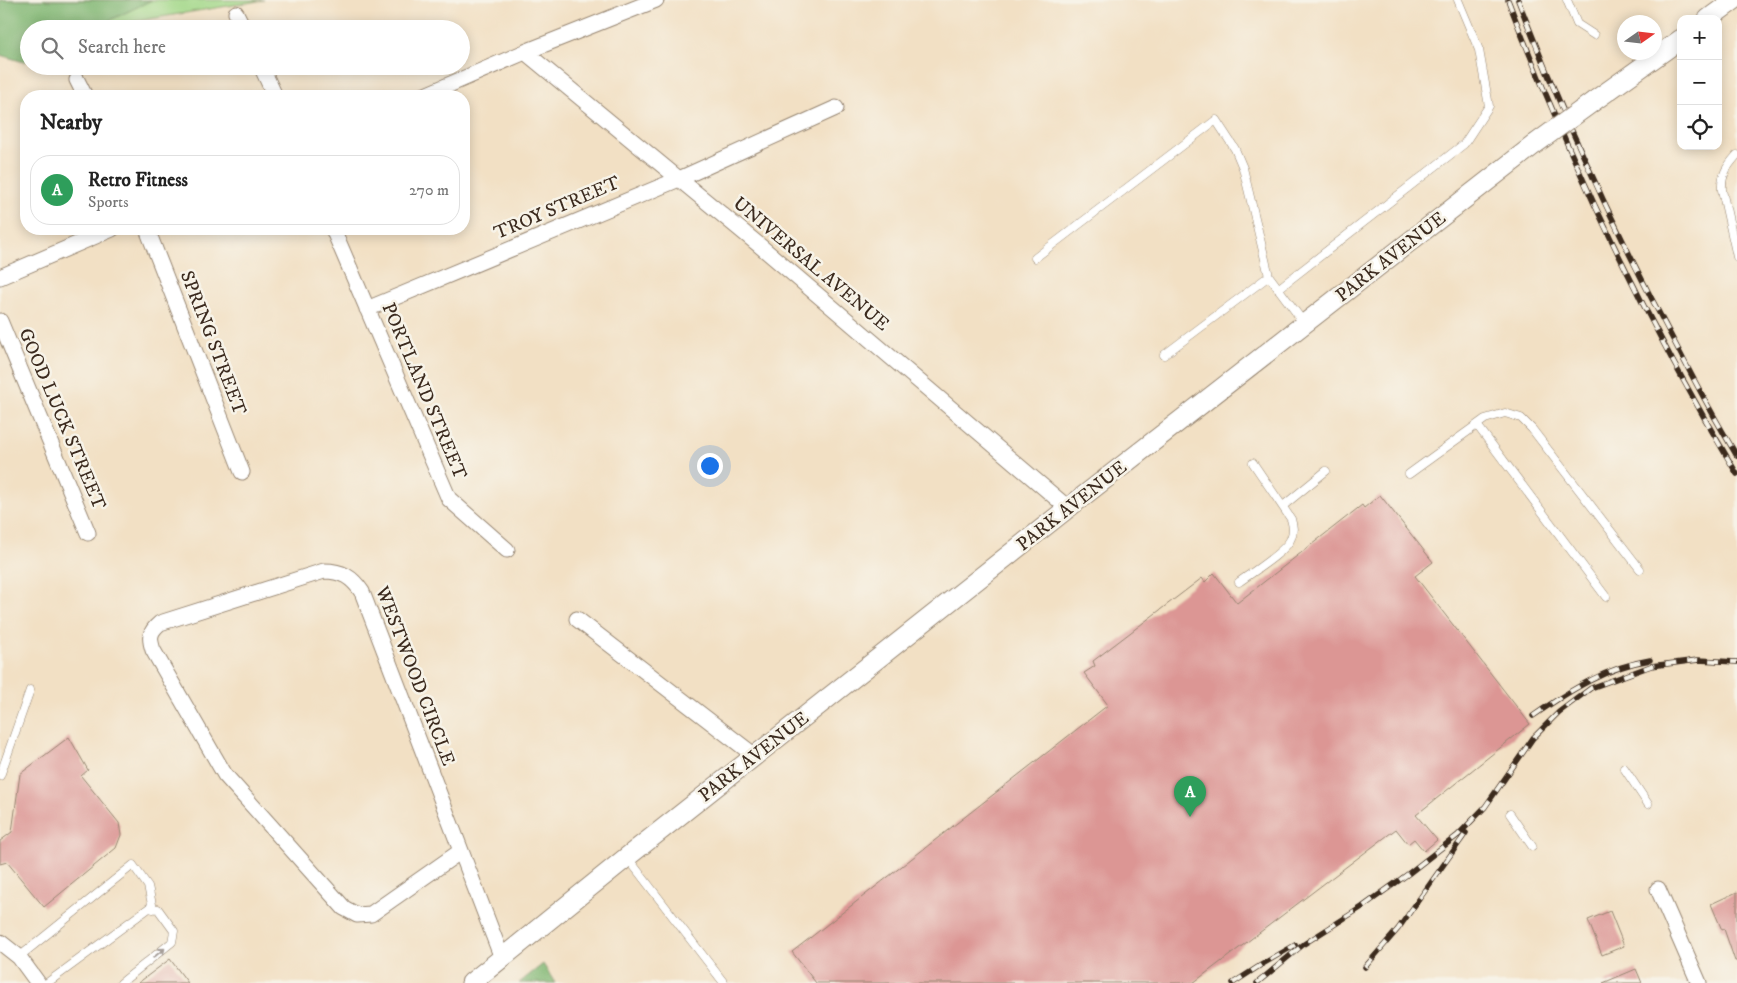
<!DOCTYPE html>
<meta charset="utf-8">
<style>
body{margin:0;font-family:"IM FELL DW Pica",serif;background:#f2f2f2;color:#222}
.controls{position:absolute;right:15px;top:15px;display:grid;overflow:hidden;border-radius:10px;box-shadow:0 2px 12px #0003}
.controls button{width:45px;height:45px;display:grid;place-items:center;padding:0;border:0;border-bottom:1px solid #e0e0e0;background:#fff;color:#222;font:25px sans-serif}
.compass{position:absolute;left:1617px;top:15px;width:45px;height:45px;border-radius:50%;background:#fff;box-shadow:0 2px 12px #0003;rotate:76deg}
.you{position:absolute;left:709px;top:465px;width:18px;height:18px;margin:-12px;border:4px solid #fff;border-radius:50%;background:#1a73e8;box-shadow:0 0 0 8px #1a73e833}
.badge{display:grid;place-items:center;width:32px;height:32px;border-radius:50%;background:#b5179e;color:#fff;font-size:16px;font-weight:700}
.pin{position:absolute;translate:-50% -41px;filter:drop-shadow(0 1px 2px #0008)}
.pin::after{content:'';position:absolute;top:26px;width:18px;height:15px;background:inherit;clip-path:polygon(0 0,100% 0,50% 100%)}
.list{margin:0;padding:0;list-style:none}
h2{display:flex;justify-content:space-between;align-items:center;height:65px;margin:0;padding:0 20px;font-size:21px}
h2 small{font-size:16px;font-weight:400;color:#767676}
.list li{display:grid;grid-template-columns:32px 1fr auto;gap:15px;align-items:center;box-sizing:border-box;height:70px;margin:0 10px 10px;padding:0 10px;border:1px solid #e0e0e0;border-radius:20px}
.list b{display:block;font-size:19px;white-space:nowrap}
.list p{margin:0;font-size:16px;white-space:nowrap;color:#767676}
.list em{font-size:16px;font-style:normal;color:#767676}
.icon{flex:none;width:28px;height:28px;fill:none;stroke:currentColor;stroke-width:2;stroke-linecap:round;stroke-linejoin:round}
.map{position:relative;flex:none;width:1737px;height:983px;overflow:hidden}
.search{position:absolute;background:#fff;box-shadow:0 2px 12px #0003;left:20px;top:20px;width:450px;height:55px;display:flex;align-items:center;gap:12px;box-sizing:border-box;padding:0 18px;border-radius:28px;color:#767676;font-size:19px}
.panel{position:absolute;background:#fff;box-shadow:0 2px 12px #0003;left:20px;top:90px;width:450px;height:145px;border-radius:20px}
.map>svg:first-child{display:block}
.green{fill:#a3d889;stroke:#6f8154}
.forest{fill:#82b875;stroke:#5e714a}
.building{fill:#dc9694}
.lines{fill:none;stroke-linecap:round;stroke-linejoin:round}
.service-casing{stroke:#968571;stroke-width:9}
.minor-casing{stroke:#968571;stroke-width:17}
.tertiary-casing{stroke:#968571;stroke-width:21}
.service{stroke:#fff;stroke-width:8}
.minor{stroke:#fff;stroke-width:15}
.tertiary{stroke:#fff;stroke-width:19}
.rail-casing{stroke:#3b2a1e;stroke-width:5.5}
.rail{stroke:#f7f3e8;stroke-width:4;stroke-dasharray:11;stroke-linecap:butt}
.tertiary-bridge-casing{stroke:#968571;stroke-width:21;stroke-linecap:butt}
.tertiary-bridge{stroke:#fff;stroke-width:19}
.oneway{stroke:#a79f9a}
.labels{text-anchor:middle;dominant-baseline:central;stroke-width:5;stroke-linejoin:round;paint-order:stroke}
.street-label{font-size:19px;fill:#3b2a1e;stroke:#f7f3e8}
</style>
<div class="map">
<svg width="1737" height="983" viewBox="0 0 1737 983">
<rect width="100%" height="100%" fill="#f7f3e8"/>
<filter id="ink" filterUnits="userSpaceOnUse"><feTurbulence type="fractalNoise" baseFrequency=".02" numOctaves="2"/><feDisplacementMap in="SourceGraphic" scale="10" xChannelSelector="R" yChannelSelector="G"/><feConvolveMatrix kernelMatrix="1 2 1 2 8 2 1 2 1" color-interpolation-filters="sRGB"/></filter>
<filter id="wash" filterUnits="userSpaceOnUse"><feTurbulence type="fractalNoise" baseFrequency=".0096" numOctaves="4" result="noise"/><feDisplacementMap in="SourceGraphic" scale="20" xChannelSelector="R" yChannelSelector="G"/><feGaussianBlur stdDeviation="1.12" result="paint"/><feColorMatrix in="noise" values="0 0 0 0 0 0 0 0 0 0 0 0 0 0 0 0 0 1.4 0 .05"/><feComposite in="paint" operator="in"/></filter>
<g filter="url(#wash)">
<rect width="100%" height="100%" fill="#f2e0c4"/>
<path class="green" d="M0,0H264L89,29H29Z"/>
<path class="forest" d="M0,0H152L92,29H29V59L24,62L0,55Z
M543,964L555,983H519Z"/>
<g id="blocks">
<path class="building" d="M1380,495L1433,562L1415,576L1530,724L1416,815L1437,840L1424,851L1414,839L1408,844L1396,829L1193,983H816L792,952L1108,705L1084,673L1095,666L1093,661L1202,578L1205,582L1214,573L1237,603L1362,505L1364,508Z
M69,737L88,770L81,776L119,823L121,835L116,848L44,907L7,862L0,864V841L12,832L20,774Z
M1737,892V961H1735L1724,929L1722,930L1711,904Z
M1610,911L1624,946L1602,955L1588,920Z
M170,959L188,983H138Z
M1636,969L1642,983H1603Z"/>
</g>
</g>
<g filter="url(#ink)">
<use href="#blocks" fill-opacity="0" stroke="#968571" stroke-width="1"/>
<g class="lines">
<defs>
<path id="service" d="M1567,0L1577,24L1594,35
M1737,155C1727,166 1721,175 1722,190L1737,257
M1035,258L1216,120L1235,149L1243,168L1269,276
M1278,289L1464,144L1489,106L1479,50L1458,0
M1164,355L1269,276L1304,323
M1477,425L1606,597
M1409,474L1485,419L1505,413L1521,418L1532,429L1640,569
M1283,506L1326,471
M1239,582C1251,573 1287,551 1291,538C1294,531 1293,526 1291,519L1253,463
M1624,768L1648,804
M0,776L30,690
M1510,814L1532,846
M627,857L724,983
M19,957L133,865L148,886L153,909
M47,983L149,908L158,909L174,931L172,942L121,983"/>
<path id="minor" d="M236,13L244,29
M525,52L759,245L1068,508
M261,66L275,96
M77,80L85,96
M423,96L525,52L656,0
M147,229L242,472
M333,229L449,499L507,550
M0,277L112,229
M367,309L679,179L836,108
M0,321L88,533
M577,619L755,756
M461,851L371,914L357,915L344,908L225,775L153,650C149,638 149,632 160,623L324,571C342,571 352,577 362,592L502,958
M1658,889L1699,983
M0,942L19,957L38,983"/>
<path id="tertiary" d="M1708,19L1734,0
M1594,101L1681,39
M471,983L627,857L1068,508L1535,144"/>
</defs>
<use href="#service" class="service-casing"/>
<use href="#minor" class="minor-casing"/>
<use href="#tertiary" class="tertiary-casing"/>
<use href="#service" class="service"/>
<use href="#minor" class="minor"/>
<use href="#tertiary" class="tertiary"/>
<defs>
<path id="rail" d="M1508,0C1571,164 1647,324 1737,474
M1518,0C1564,119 1617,235 1677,347C1696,384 1716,421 1737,456
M1533,716C1569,691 1606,667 1650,660
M1365,967L1398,929L1466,833
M1233,983L1261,965L1295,945
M1257,983L1304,944L1362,907L1408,874L1458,835L1485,807L1533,738L1559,712L1591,688L1651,666L1698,660L1737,662"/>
</defs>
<use href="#rail" class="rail-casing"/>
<use href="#rail" class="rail"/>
<defs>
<path id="tertiary-bridge" d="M1535,144L1594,101"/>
</defs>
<use href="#tertiary-bridge" class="tertiary-bridge-casing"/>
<use href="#tertiary-bridge" class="tertiary-bridge"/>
</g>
<defs><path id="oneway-shaft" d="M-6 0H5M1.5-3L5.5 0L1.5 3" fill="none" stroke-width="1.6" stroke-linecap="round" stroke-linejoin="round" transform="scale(1.25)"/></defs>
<use class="oneway" href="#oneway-shaft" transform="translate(159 953) rotate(-39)"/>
</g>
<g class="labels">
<g class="street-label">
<text transform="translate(557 208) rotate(-23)">TROY STREET</text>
<text transform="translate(1391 257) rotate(-38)">PARK AVENUE</text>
<text transform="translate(811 264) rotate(40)">UNIVERSAL AVENUE</text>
<text transform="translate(213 343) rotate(69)">SPRING STREET</text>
<text transform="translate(424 391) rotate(67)">PORTLAND STREET</text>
<text transform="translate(62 419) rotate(67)">GOOD LUCK STREET</text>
<text transform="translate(1072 506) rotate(-38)">PARK AVENUE</text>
<text transform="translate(415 676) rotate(69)">WESTWOOD CIRCLE</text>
<text transform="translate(754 757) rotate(-38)">PARK AVENUE</text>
</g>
</g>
</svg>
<div class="controls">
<button>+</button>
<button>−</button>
<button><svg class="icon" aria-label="locate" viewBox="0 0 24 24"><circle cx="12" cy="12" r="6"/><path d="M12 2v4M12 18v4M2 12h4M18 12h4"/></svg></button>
</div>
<svg class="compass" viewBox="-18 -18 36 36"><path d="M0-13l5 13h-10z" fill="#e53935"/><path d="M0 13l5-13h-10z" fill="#767676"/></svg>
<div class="you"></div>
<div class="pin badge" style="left:1190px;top:817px;background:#2e9e5b">A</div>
<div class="search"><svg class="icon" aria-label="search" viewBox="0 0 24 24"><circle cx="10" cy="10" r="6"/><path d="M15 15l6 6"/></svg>Search here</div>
<section class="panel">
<h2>Nearby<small></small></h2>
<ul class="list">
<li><span class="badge" style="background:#2e9e5b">A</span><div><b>Retro Fitness</b><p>Sports</p></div><em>270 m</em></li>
</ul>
</section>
</div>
